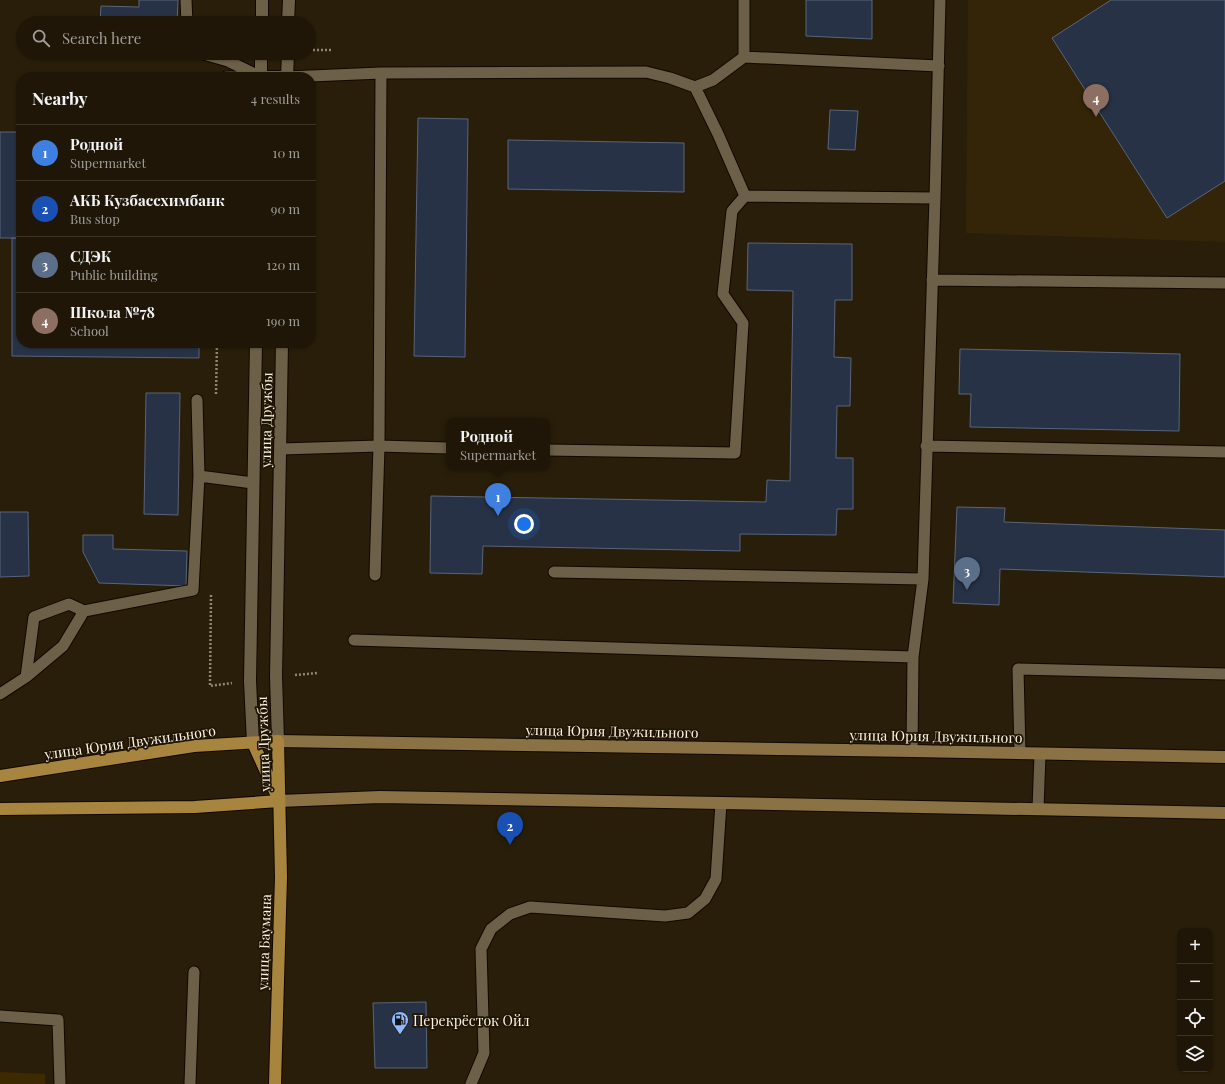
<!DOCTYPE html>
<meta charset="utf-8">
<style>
body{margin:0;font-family:"Playfair Display",serif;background:#271f11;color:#f1f3f6}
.controls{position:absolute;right:12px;bottom:12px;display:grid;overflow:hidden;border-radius:8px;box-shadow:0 1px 3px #0004}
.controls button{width:36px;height:36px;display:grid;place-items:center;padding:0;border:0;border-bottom:1px solid #3c3528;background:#1f1607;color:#f1f3f6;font:20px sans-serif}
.you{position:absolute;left:524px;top:524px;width:14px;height:14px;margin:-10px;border:3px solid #fff;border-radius:50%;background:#1a73e8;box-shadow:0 0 0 6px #1a73e833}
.badge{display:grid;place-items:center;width:26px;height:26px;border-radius:50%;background:#db2777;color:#fff;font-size:13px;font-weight:700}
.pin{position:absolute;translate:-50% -33px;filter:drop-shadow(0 1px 2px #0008)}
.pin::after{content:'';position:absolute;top:21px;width:14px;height:12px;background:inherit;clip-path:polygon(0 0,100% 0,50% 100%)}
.popup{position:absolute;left:446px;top:418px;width:104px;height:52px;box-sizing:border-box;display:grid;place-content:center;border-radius:8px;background:#1f1607;filter:drop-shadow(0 1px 3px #0005);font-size:13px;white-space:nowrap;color:#a19f9b}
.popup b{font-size:15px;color:#f1f3f6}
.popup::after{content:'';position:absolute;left:50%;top:100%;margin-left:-8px;border:8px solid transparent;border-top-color:#1f1607}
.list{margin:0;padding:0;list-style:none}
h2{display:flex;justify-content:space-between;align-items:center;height:52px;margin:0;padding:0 16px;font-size:17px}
h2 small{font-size:13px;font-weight:400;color:#a19f9b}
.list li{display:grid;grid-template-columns:26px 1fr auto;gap:12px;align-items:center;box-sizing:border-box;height:56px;padding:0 16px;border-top:1px solid #3c3528}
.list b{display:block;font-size:15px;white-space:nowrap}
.list p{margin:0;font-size:13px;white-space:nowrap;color:#a19f9b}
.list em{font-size:13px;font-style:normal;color:#a19f9b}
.icon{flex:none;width:22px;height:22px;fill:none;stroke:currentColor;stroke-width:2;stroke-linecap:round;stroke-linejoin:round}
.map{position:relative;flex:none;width:1225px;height:1084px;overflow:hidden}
.search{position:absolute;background:#1f1607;box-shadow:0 1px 3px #0004;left:16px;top:16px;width:300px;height:44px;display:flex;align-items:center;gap:10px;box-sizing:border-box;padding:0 14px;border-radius:22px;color:#a19f9b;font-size:15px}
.panel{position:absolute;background:#1f1607;box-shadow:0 1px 3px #0004;left:16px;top:72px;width:300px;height:276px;border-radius:16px}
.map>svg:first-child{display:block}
.built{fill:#342508}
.green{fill:#3e2a00}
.building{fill:#273246;stroke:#58657b}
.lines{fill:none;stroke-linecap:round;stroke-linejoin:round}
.service-casing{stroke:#120800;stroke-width:13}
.tertiary-casing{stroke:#120800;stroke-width:14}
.secondary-casing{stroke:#120800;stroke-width:14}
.primary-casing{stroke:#120800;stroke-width:14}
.path{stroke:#8f8674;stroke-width:2.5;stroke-dasharray:2 2;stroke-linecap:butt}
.service{stroke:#6d6049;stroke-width:11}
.tertiary{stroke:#6d6049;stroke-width:12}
.secondary{stroke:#8a7244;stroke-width:12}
.primary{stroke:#a7853f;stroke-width:12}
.labels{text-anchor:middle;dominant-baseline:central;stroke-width:3.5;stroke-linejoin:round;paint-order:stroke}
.street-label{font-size:14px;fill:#fbf4e7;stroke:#201502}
.poi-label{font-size:14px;fill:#fbf4e7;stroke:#201502;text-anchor:start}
</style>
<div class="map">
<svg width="1225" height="1084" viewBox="0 0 1225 1084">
<rect width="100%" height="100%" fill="#291e09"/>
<path class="built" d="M968,0H1225V242L966,233Z"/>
<path class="green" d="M0,1072L45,1074V1084H0Z"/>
<path class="building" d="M139,0H178L177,23H100L101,6L139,7Z
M806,0H872V39L806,36Z
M1111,0H1225V181L1167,218L1052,38Z
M830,110L858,111L855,150L828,149Z
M418,118L468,119L465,357L414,356Z
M0,132H21V238H0Z
M508,140L684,143V192L508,189Z
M12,238H21V343H199V358L12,356Z
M748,243L852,244V300H835L834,357L851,358L850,406H837L836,458H853V509H837L836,535L740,534V551L483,546L482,574L430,573L431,496L766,502L767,480L790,481L793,291L747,290Z
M960,349L1180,354L1179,431L970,427L971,394H959Z
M146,393H180L178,515L144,514Z
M957,507L1005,508L1004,522L1225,530V577L1000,569L999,605L953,603Z
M0,512H28L29,576L0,577Z
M83,535H113V549L187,551L186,586L99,583L83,552Z
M426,1002L427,1068H375L373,1003Z"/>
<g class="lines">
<defs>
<path id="service" d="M186,0L187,23
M200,53L228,61L261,77
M744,57V0
M226,77H246
M287,77L381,73L646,72L670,78L695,87L713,80L744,57L939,66
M695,87L718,134L745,196
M935,198L940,0
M932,280L1225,283
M197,400L199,476L253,483
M926,446L1225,452
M281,449L379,446L449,448
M547,450L735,453L743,323L723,294L732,211L745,196L935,198L923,579L913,657L912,751
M554,572L923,579
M375,575L379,446L381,73
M84,611L193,590L199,476
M354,640L913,657
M0,694L26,677L63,646L84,611L69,604L34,617L26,677
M1020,753L1018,669L1225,674
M1038,809L1040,754
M0,1016L58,1020L60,1084
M190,1084L194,972
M471,1084L484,1053L481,949L491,929L510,914L530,907L665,916L688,913L705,899L716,879L721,803"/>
<path id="tertiary" d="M262,23V0
M288,23L289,0
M261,77V53
M263,77H287
M287,77L288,53
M278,741L276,676L282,343
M253,743L250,681L256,343"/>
<path id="secondary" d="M278,741L912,751L1225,757
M279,801L380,797L721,803L1225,813"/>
<path id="primary" d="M253,743L277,796
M0,776L194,746L278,741L281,877L275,1084
M0,809L195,807L279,801"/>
</defs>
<use href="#service" class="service-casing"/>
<use href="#tertiary" class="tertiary-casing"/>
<use href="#secondary" class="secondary-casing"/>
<use href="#primary" class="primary-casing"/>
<path class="path" d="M309,50H332
M216,394L217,343
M211,595L210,686L232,683
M295,675L318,673"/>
<use href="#service" class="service"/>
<use href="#tertiary" class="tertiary"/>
<use href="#secondary" class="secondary"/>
<use href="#primary" class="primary"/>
</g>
<defs>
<symbol id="fuel-pin" viewBox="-11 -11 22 30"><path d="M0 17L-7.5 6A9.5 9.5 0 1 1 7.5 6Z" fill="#8fb8fd" stroke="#201502"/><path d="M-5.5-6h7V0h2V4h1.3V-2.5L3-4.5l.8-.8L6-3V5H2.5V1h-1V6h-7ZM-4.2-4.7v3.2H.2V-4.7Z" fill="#111"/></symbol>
</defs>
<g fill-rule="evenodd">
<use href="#fuel-pin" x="390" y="1010" width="20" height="27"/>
</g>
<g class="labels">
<g class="street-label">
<text transform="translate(266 420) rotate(-89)">улица Дружбы</text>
<text transform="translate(612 731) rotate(1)">улица Юрия Двужильного</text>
<text transform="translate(936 736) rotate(1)">улица Юрия Двужильного</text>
<text transform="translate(130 742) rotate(-8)">улица Юрия Двужильного</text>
<text transform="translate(263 744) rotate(-92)">улица Дружбы</text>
<text transform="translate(264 942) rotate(-88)">улица Баумана</text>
</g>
<g class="poi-label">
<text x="413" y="1020">Перекрёсток Ойл</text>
</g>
</g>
</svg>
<div class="controls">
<button>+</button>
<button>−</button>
<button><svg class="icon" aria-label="locate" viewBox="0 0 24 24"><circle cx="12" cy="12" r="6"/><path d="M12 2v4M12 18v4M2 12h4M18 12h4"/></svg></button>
<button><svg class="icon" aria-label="layers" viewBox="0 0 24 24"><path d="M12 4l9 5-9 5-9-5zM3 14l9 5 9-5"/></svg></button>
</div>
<div class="you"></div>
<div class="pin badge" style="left:498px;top:516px;background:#3f7fe0">1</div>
<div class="popup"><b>Родной</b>Supermarket</div>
<div class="pin badge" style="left:510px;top:845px;background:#1a4fb4">2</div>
<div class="pin badge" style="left:967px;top:590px;background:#5c6f8a">3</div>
<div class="pin badge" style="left:1096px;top:117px;background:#8d6e63">4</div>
<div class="search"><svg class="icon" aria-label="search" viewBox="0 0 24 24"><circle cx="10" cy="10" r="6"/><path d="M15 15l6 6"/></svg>Search here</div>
<section class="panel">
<h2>Nearby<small>4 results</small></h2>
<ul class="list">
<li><span class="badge" style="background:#3f7fe0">1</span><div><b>Родной</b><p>Supermarket</p></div><em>10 m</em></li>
<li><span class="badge" style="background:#1a4fb4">2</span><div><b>АКБ Кузбассхимбанк</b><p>Bus stop</p></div><em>90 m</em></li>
<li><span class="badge" style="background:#5c6f8a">3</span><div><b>СДЭК</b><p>Public building</p></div><em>120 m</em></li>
<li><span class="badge" style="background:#8d6e63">4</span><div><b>Школа №78</b><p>School</p></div><em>190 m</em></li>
</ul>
</section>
</div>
